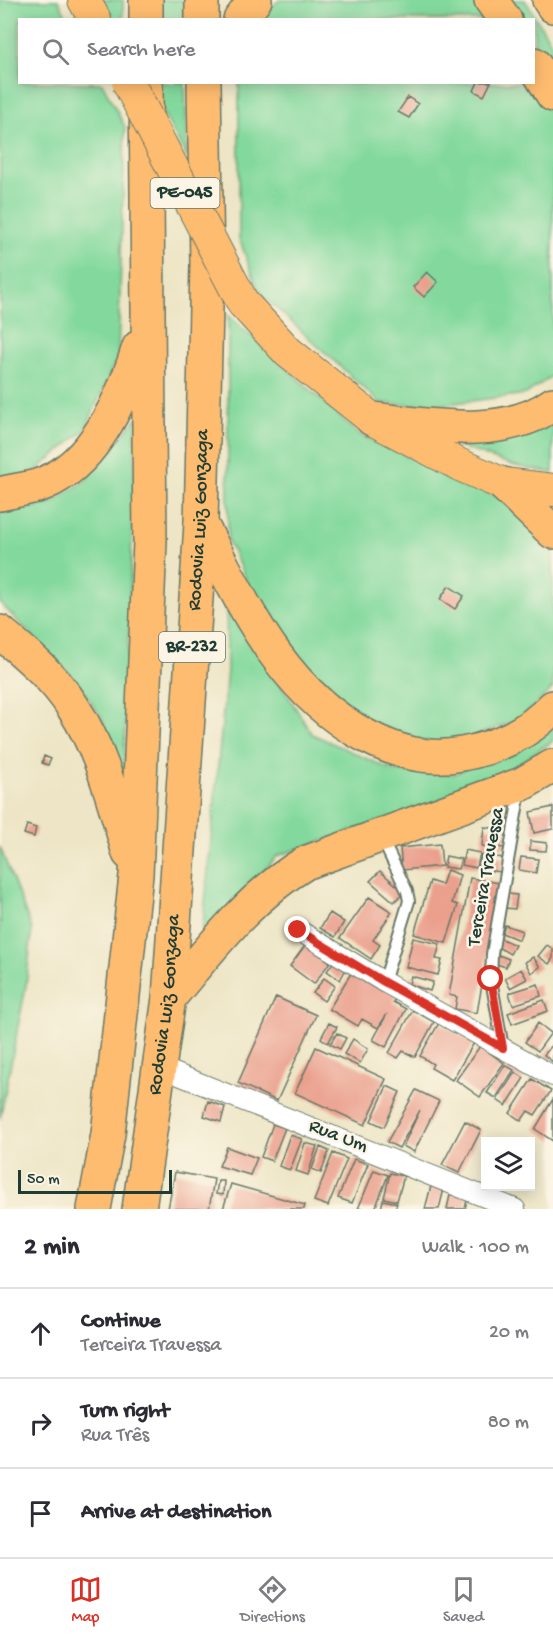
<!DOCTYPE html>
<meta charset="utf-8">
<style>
body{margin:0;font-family:"Gochi Hand",sans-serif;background:#f2f2f3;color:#2b2b33}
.controls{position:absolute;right:18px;bottom:18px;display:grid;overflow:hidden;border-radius:0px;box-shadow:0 3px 15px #0003}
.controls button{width:54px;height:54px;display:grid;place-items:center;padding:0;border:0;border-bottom:2px solid #e1e1e2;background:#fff;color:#2b2b33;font:30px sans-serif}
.scale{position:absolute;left:18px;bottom:15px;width:154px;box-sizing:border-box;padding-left:6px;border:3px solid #1f3d34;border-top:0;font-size:16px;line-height:21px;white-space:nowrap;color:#1f3d34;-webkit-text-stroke:4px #fcf5e5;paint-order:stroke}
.stop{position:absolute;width:18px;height:18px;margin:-14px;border:4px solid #d93025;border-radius:50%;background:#fff}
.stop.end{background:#d93025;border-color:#fff;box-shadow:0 2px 6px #0008}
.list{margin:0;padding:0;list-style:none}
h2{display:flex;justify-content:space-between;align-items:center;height:78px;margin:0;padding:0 24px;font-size:26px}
h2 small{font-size:20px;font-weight:400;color:#7c7c81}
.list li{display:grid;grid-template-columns:39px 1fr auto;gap:18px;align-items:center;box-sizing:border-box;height:90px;padding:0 24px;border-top:2px solid #e1e1e2}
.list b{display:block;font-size:22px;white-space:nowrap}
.list p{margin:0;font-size:20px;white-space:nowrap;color:#7c7c81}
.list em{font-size:20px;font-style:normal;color:#7c7c81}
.icon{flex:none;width:33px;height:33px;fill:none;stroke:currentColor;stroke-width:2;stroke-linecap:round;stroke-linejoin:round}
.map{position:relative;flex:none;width:553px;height:1209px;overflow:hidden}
.search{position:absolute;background:#fff;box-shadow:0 3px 15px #0003;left:18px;right:18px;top:18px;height:66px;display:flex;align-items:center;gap:15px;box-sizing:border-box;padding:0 21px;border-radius:0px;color:#7c7c81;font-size:22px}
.sheet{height:348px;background:#fff}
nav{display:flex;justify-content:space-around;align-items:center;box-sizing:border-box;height:84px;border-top:2px solid #e1e1e2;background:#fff;font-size:16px;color:#7c7c81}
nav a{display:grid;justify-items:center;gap:3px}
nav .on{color:#d93025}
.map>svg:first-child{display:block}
.green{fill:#83d99d;stroke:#518b68;stroke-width:1.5}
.building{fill:#eba08e}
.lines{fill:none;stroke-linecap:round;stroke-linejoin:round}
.service-casing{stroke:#677867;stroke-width:14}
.minor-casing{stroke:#677867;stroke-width:22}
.primary-casing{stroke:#677867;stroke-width:34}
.trunk-casing{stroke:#677867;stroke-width:36}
.service{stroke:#fff;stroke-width:10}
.minor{stroke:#fff;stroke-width:20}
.primary{stroke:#febc70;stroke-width:32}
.trunk{stroke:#febc70;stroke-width:33}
.primary-bridge-casing{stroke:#677867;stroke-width:34;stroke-linecap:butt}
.primary-bridge{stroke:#febc70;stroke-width:32}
.route{stroke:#d93025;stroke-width:8}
.labels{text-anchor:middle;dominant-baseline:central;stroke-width:5;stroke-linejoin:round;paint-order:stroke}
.shield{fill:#fcf5e5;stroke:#617469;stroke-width:1.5}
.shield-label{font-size:18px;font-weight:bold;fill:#1f3d34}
.street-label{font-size:20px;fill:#1f3d34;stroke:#fcf5e5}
</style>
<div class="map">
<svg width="553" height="1209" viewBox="0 0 553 1209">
<rect width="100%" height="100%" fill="#fcf5e5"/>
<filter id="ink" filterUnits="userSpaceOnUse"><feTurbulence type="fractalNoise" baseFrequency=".0167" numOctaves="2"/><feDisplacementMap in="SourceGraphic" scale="12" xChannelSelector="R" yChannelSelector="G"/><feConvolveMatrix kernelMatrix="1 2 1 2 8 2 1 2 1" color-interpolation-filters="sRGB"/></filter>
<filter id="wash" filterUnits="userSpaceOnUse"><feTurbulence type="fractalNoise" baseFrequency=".008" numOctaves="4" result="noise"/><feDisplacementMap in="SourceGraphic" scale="24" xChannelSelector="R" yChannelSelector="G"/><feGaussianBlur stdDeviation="1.35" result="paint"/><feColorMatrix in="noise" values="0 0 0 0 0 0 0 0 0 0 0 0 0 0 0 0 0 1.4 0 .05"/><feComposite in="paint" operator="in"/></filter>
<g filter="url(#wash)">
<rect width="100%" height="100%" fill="#ede5c5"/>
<path class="green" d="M0,0H58L68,19L20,20V82L102,83L125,127L118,355L85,430L29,476H0Z
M98,0H123V19H109Z
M156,0H183V19H157Z
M280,0H477L492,20H261L267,10Z
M510,0H525L553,46V81L534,45V20L520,19Z
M158,83H185L187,158L159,105Z
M239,83H531L553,117V375L526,394L431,406L380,403L259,292L239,238Z
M228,315L360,435L498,497L553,544V688L520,719L473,737L433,745L359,726L283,658L228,541Z
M553,415V473L515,466L446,442Z
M136,419L123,788L102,717L73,677L0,603V512L51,504L86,480Z
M226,598L312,734L394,771L455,774L553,720V741L498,777L416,810L277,856L201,946L227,670Z
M0,847L32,929L26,986L0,1119Z"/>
<g id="blocks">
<path class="building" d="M478,82H491L484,96L474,91Z
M408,97L418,104L409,118L398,112Z
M427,272L438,282L424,297L413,287Z
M449,586L464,596L455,609L440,599Z
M44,756L51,759L48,765L42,763Z
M553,807V829L534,833L530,812Z
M27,825L36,828L34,837L24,834Z
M484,827L507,830L505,848L482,846Z
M530,841L547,843L546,851L530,850Z
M440,844L442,866L402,870L400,848Z
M465,850L480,853L477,868L462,865Z
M481,855L503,858L501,872L479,869Z
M446,856L461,859L458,869L444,867Z
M521,857L538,859L536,873L519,870Z
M447,870L460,875L452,903L458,905L446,943L414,934L430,881L442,885Z
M380,871L404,892L394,902L370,881Z
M470,878L500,883L477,1013L455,1009L457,997L449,995Z
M508,894L517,895L515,909L506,908Z
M369,897L392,912L373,940L380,945L371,959L340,938Z
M330,913L344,922L335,937L320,928Z
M505,925L522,931L519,940L502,933Z
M413,938L440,944L436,959L442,960L438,975L406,967Z
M500,938L515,945L510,954L496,946Z
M306,944L330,962L314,984L290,966Z
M547,945L553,949V958L549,964L538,956Z
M496,954L509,959L506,967L493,963Z
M533,957L540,967L531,973L525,962Z
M334,961L346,969L340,980L327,971Z
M521,969L527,979L510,988L505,978Z
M353,970L397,996L393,1002L406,1009L386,1047L373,1040L387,1014L378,1028L362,1019L358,1026L329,1009Z
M411,976L433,982L430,991L409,984Z
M324,978L335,986L324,1001L313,993Z
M538,984L541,996L513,1005L509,993Z
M276,997L316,1015L277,1101L238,1083Z
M544,1000L548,1011L512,1024L508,1013Z
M413,1010L434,1022L415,1057L403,1051L398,1058L389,1053Z
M329,1023L337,1027L328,1043L321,1038Z
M439,1023L474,1043L452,1080L431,1068L433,1064L420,1056Z
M538,1023L551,1033L538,1051L525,1042Z
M337,1033L346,1038L340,1049L330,1044Z
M353,1039L368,1049L360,1063L344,1054Z
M553,1044V1062L544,1055Z
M480,1046L504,1063L480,1097L456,1080Z
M316,1047L386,1079L365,1125L295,1093Z
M505,1065L514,1070L496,1098L487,1093Z
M515,1072L524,1078L506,1106L497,1100Z
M532,1079L551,1091L535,1115L528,1111L521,1121L510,1113Z
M387,1086L400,1092L384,1127L371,1121Z
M416,1090L439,1101L414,1152L403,1146L420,1110L399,1148L387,1142Z
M553,1099V1141L535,1129Z
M208,1101L225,1107L221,1122L204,1116Z
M465,1121L481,1130L459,1173L442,1165Z
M273,1124L285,1128L272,1161L261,1157Z
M290,1135L302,1139L290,1170L279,1166Z
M305,1143L317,1146L308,1175L296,1171Z
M227,1147L257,1158L250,1175L219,1166Z
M320,1147L329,1151L321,1173L312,1169Z
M333,1153L347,1159L328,1206L314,1201Z
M354,1159L368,1164L352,1203L338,1198Z
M374,1170L388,1175L375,1209H358Z
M175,1172L214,1179L209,1209H168Z
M390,1173L404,1176L397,1201L384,1198Z
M218,1181H224L223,1195L216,1194Z
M231,1184L305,1205L304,1209H223Z
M431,1186L444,1189L439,1209H425Z
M451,1190L468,1195L465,1209H447Z
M383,1200L397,1203L395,1209H381Z"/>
</g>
</g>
<g filter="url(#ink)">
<use href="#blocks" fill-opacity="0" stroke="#677867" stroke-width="1.5"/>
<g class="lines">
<defs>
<path id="service" d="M382,839L407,891L409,901L384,982
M503,1048L491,979L492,954L520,791"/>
<path id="minor" d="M298,930L384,982L553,1076
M159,1067L515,1209"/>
<path id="primary" d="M84,0L95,20
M243,303L288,352L372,419L460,465L503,484L553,490"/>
<g id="trunk">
<path d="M146,0V20"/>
<path d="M202,0V20"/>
<path d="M491,0L505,20"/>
<path d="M549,0L553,6"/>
<path d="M240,20L255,0"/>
<path d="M534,64L553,95"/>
<path d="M372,419C428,425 505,440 553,404"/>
<path d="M503,484L553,532"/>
<path d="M0,494C12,491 25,489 37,486C93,468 123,398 139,347"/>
<path d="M201,524C244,605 281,691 366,736C396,752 427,761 462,754C496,748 530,732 553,707"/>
<path d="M0,632C26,654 55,678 73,707C102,751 114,803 129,853"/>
<path d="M169,998C211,948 249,897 305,863L522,784L553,766"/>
<path d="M94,1209L108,1134L136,875L150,542L146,82"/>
<path id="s1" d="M139,1209L169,998L201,524L207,264L204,82"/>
</g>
</defs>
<use href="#service" class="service-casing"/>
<use href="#minor" class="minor-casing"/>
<use href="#primary" class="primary-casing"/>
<use href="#trunk" class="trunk-casing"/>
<use href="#service" class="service"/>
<use href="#minor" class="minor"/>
<use href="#primary" class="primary"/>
<use href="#trunk" class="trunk"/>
<defs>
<path id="primary-bridge" d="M128,82L243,303"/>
</defs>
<use href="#primary-bridge" class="primary-bridge-casing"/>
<use href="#primary-bridge" class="primary-bridge"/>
</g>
</g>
<g class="lines" filter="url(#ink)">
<path class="route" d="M298,930L384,982L503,1048L491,979"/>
</g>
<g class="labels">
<g class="shield">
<rect x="150.5" y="178" width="69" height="30" rx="4.5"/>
<rect x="159" y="632" width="66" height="30" rx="4.5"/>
</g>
<g class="shield-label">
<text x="185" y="193">PE-045</text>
<text x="192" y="647">BR-232</text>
</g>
<g class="street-label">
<text stroke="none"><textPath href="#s1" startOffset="692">Rodovia Luiz Gonzaga</textPath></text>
<text transform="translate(487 877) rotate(-80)">Terceira Travessa</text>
<text stroke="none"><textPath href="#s1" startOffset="206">Rodovia Luiz Gonzaga</textPath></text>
<text transform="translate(338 1137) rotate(21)">Rua Um</text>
</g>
</g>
</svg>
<div class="controls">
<button><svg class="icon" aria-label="layers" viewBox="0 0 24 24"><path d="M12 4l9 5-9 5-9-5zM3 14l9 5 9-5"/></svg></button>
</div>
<div class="scale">50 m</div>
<div class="stop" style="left:491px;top:979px"></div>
<div class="stop end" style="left:298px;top:930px"></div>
<div class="search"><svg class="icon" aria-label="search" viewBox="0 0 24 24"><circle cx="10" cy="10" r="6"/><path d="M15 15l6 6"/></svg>Search here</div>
</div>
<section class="sheet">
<h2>2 min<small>Walk · 100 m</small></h2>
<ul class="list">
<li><svg class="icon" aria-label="ahead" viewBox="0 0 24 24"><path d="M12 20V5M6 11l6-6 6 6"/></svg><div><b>Continue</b><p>Terceira Travessa</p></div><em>20 m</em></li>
<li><svg class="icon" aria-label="right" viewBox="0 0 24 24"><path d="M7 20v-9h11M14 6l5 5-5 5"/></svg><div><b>Turn right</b><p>Rua Três</p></div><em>80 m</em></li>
<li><svg class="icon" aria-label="arrive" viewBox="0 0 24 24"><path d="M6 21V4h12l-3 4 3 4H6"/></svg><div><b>Arrive at destination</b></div></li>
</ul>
</section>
<nav>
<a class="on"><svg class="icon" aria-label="map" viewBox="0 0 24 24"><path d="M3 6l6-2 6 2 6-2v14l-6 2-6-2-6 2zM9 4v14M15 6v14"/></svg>Map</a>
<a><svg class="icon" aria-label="directions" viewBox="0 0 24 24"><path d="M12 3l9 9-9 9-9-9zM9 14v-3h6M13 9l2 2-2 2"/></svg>Directions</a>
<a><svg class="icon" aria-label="saved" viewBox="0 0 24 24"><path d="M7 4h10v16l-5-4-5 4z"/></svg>Saved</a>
</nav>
